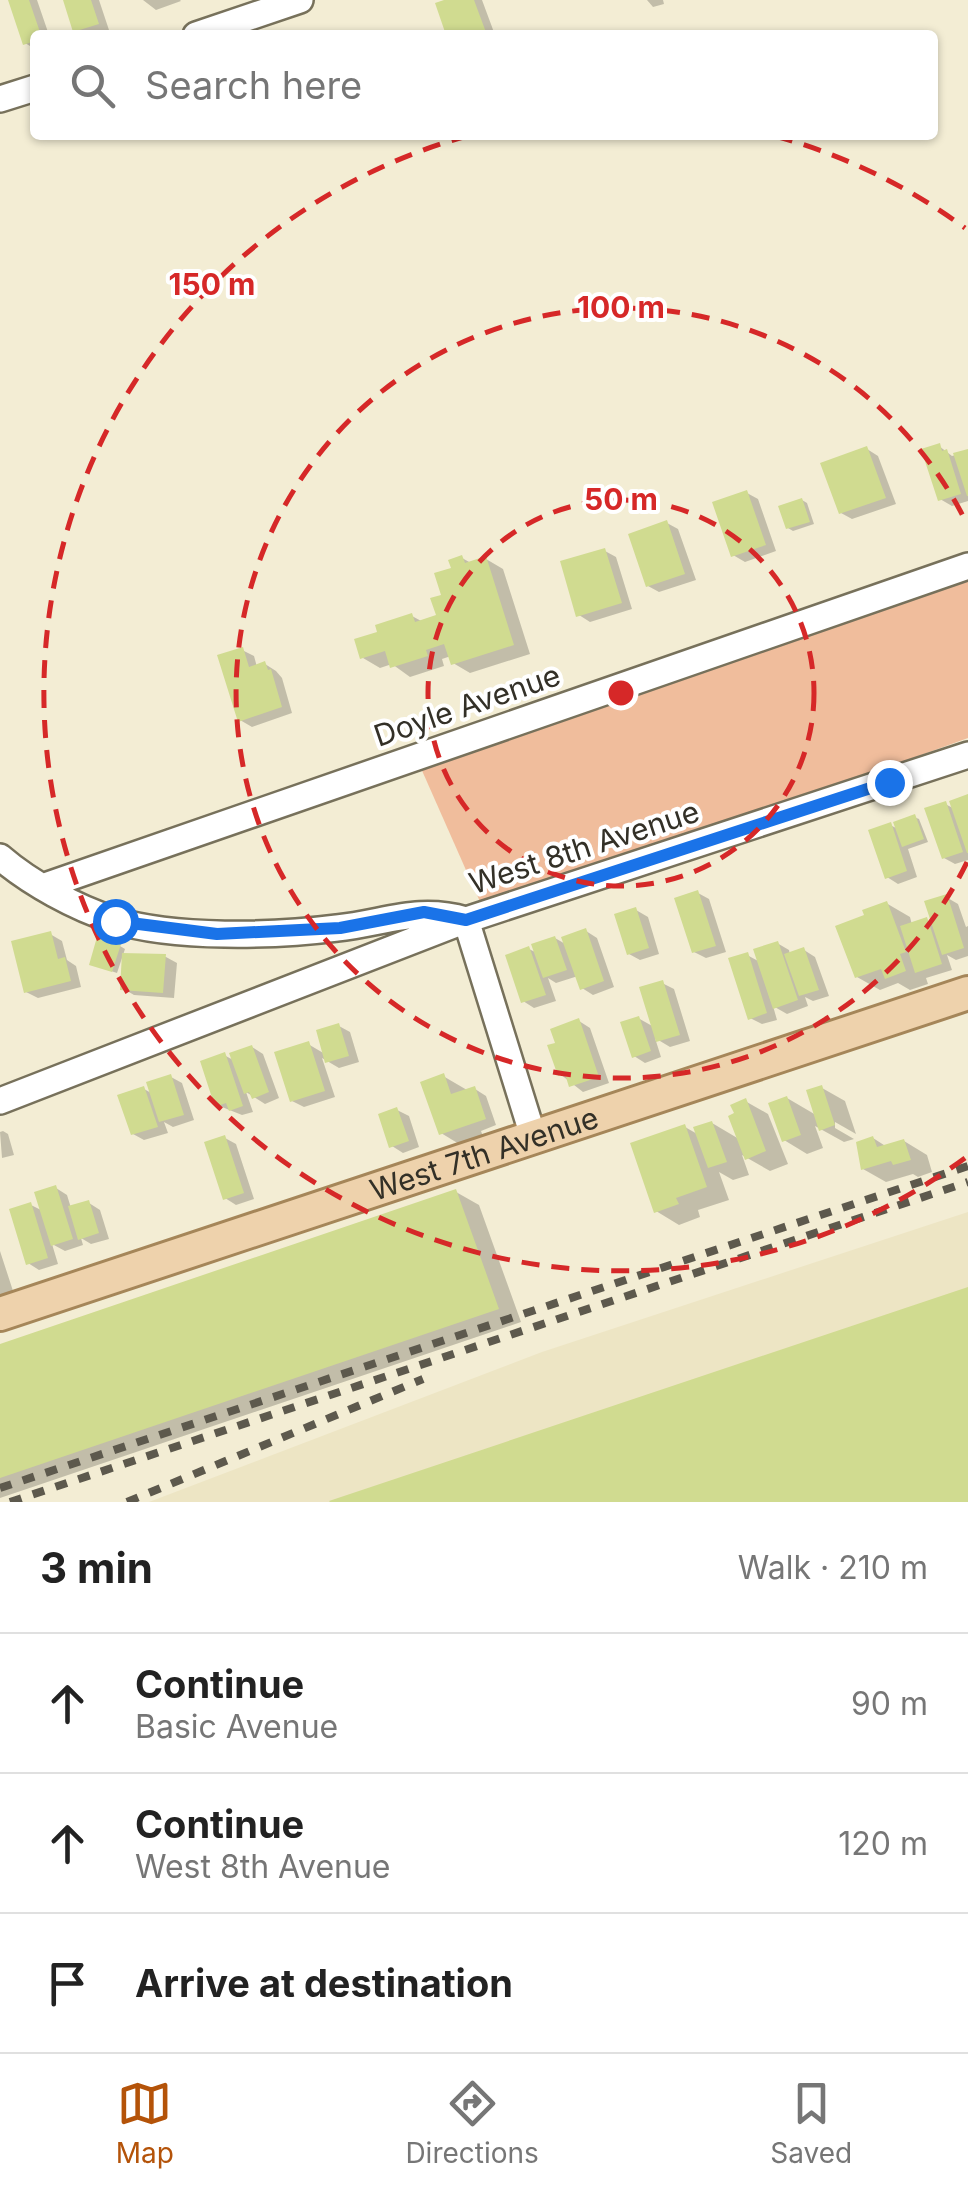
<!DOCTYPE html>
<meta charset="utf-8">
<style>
body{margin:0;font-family:Inter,sans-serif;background:#f6f6f6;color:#222}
.stop{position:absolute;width:30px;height:30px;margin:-22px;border:8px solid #1a73e8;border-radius:50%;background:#fff}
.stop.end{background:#1a73e8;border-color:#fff;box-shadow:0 2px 10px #0008}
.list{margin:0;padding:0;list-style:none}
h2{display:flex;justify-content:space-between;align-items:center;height:130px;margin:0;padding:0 40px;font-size:42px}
h2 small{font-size:32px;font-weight:400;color:#767676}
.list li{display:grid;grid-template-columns:65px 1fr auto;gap:30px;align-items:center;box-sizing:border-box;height:140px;padding:0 40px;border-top:2px solid #e0e0e0}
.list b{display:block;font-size:38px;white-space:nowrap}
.list p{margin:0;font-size:32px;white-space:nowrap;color:#767676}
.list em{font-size:32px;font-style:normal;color:#767676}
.icon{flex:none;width:55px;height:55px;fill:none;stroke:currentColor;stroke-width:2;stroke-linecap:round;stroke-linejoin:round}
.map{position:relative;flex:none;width:968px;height:1502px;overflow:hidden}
.search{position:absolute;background:#fff;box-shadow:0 2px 8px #0004;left:30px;right:30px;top:30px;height:110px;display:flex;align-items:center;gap:25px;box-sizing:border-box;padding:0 35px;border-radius:10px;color:#767676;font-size:38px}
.sheet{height:550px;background:#fff}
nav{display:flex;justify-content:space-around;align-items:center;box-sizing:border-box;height:140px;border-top:2px solid #e0e0e0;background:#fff;font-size:28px;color:#767676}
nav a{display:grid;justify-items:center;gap:5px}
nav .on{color:#b45309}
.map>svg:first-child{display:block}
.built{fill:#ede5c4}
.green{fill:#f0bd9c}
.shadow{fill:#0003}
.building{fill:#d0db90}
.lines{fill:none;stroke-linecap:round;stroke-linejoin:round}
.minor-casing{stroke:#77715b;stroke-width:30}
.major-casing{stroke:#a58659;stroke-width:38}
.minor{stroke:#fff;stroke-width:25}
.major{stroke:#eed2ac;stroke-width:32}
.rail{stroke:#5d594d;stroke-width:8;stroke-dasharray:12 12;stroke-linecap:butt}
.route{stroke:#1a73e8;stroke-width:12}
.ring{fill:none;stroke:#d62828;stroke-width:5;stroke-dasharray:18 12}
.labels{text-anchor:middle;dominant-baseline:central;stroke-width:8;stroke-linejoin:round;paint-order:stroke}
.street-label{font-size:30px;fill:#333027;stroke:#fff}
.centre{fill:#d62828;stroke:#fff;stroke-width:5}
.ring-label{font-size:30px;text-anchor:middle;font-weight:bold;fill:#d62828;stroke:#fff;stroke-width:8;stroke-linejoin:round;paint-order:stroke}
</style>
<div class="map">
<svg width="968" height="1502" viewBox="0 0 968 1502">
<rect width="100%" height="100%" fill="#f3edd4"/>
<path class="built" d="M968,1212V1502H149L542,1352Z"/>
<path class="green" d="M968,564V738L485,913L416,757Z"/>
<path class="shadow" d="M10,0H37L49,35H35V49L25,43Z
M66,0H99L109,30L94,35L75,31Z
M143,0H180L181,1L156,10Z
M451,0H482L495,35H448Z
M647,0H663L664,4L653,7Z
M939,446L952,456L968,451V501L952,506L940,499Z
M867,449L878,456L896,504L852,519L841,513Z
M747,493L758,499L776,551L745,562L733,555Z
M802,500L807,503L814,524L793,531L788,528Z
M667,523L678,529L696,580L659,592L648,586Z
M605,551L616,557L632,609L590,622L579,615Z
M462,558L471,563L486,559L503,569L530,654L470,673L453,663L451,656L442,659L444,666L410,677L392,664L380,668L363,658L381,633L412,616L423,622L439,617L454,570Z
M242,650L254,656L257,667L265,664L276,671L282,678L292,713L252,727L240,720Z
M968,797V860L955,864L944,858L945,804L955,809Z
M914,817L919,819L928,842L908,849L917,877L898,884L887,877L890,825L898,829Z
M698,893L709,899L726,952L706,958L694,952Z
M946,897L958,904L966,927L968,926V956L956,960L947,955L952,970L926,978L928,984L910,990L898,983L880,990L857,977L867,917L886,903L910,917L912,925L926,920L935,925Z
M636,910L648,917L659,954L640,960L629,954Z
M586,931L597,938L614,987L593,995L582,988L578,976L556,983L548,978L556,1001L534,1008L523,1001L529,949L537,953L555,938L567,945Z
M50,934L62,941L67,960L76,966L81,987L38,998L26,992Z
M777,943L789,950L790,955L804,950L815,957L829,996L813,1001L805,997L808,1006L787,1014L773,1006L777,1020L762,1024L750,1018L747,955L760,962Z
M120,946L125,949L123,955L166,957L177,963L174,998L134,995L122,988L123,955L117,973L96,966Z
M662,983L674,989L690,1041L670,1047L655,1038L661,1057L645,1063L634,1056L638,1018L654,1027Z
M579,1021L590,1028L609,1083L583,1092L560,1074L558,1045Z
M339,1026L350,1032L359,1062L339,1068L322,1058L335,1097L304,1107L292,1101L308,1044L325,1054Z
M252,1047L263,1054L279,1098L265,1104L246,1092L253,1112L242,1115L217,1105L224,1055L235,1061Z
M443,1076L467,1090L475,1089L486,1096L496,1125L481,1131L484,1139L464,1147L441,1133Z
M171,1077L182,1083L194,1120L173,1127L164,1122L168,1133L144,1140L133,1134L144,1089L153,1094Z
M822,1088L845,1101L856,1134L835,1122V1128L854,1139L844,1142L815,1126L823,1148L807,1154L784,1140L787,1098L816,1115Z
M745,1101L768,1114L788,1164L770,1171L742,1155L749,1175L733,1180L719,1172L729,1200L698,1210L700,1217L679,1225L656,1211L685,1127L699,1135L712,1123L739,1139Z
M397,1110L409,1116L419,1147L403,1153L392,1146Z
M3,1131L8,1134L14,1155L2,1158L0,1132Z
M225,1138L236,1144L254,1199L236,1205L225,1198Z
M873,1138L887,1147L904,1141L927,1155L932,1172L918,1177L913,1174L886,1182L863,1169Z
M56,1188L67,1195L71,1208L89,1203L100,1210L109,1239L91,1244L81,1238L83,1245L65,1251L52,1244L58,1264L39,1270L28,1263L31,1205L43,1211Z
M456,1192L479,1205L521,1322L0,1498V1346Z
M0,1251L14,1294L0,1299Z"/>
<path class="building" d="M8,0H29L41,35H35V41L23,45Z
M63,0H91L99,24L73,32Z
M444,0H474L487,35H446L435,3Z
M940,443L942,451L947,449L961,494L938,501L921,449Z
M867,446L886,498L839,514L820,463Z
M968,449V496H967L953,453Z
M747,490L766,545L731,557L712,502Z
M802,498L810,522L786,529L778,506Z
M667,520L685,574L646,587L628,534Z
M605,548L622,603L576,617L560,561Z
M462,555L465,563L486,556L514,645L451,665L444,644L426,650L428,656L390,668L385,651L360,659L354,639L377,632L375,625L412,613L415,622L436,615L430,598L441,595L434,573L451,568L448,560Z
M243,647L249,667L265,661L268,670L271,669L282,707L238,722L217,655Z
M968,794V853H967L949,801Z
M946,801L963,852L942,859L924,808Z
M915,814L924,839L902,847L893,822Z
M891,822L907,871L885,879L868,830Z
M698,890L716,946L692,953L674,898Z
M947,894L964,948L942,955L924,901Z
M887,901L906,952L900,954L906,971L885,979L881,969L855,978L835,926L864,915L862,910Z
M636,907L649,948L627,955L614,914Z
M927,917L942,964L915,973L900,926Z
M586,928L604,981L580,990L561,937Z
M51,931L58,959L65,957L71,981L24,993L11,941Z
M555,936L567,970L543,978L531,944Z
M97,937L121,944L112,972L89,965Z
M778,941L798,1000L773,1009L753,949Z
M529,946L546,995L521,1003L505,955Z
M804,947L819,990L799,996L784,954Z
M748,952L767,1013L748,1020L728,958Z
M122,953L166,954L163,993L120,990Z
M663,980L680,1035L656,1042L639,987Z
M639,1016L651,1051L632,1058L620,1022Z
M579,1018L599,1077L569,1087L565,1074L558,1076L547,1045L555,1043L550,1029Z
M339,1023L349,1056L325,1063L316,1030Z
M309,1041L325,1091L290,1102L274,1052Z
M252,1045L269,1092L252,1099L249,1092L244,1094L229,1053Z
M225,1052L243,1106L229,1111L226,1103L215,1107L200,1061Z
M444,1073L451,1094L475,1086L486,1119L439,1135L420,1082Z
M171,1074L184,1115L159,1122L146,1082Z
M822,1085L835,1125L819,1131L806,1090Z
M144,1086L158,1127L131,1135L117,1095Z
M787,1096L801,1135L782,1142L768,1103Z
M746,1098L766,1151L745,1160L728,1116L734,1113L730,1105Z
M397,1107L409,1141L389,1148L378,1114Z
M712,1121L727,1162L708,1168L693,1127Z
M685,1124L707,1187L676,1198L679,1204L654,1213L630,1143Z
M225,1135L244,1193L223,1200L204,1142Z
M873,1136L877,1147L904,1139L911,1160L893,1165L891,1161L861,1170L856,1142Z
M56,1185L73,1239L51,1246L34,1192Z
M456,1189L499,1309L0,1478V1344Z
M89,1200L99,1233L78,1240L68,1206Z
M31,1202L48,1258L26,1265L9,1209Z
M968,1287V1502H330L329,1501Z"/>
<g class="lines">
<defs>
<path id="minor" d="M196,35L300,0
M0,99L35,88
M0,857C30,883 76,908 114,920C174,939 275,936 337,928C385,923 417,906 466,920L534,1139
M45,886L968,566
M0,1101L466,920L968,755"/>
<g id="major">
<path id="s1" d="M0,1314L968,993"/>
</g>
</defs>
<use href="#minor" class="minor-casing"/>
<use href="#major" class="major-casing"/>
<use href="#minor" class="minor"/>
<use href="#major" class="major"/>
<path class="rail" d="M0,1488L968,1166
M10,1502L968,1182
M127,1502L423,1379"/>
</g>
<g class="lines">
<path class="route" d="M115,921L217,934L340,928L424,912L466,920L889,782"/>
</g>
<g class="ring">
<circle cx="621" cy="693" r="193"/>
<path d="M967 862A385 385 0 1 1 967 524"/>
<path d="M965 1158A578 578 0 1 1 467 136M775 136A578 578 0 0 1 965 228"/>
</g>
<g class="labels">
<g class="street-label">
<text transform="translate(467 705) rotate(-19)">Doyle Avenue</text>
<text transform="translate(584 847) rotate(-18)">West 8th Avenue</text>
<text stroke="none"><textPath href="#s1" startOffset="510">West 7th Avenue</textPath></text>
</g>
</g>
<circle cx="621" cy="693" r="15" class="centre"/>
<g class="ring-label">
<text x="212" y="295">150 m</text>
<text x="621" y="318">100 m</text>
<text x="621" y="510">50 m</text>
</g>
</svg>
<div class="stop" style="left:115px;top:921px"></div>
<div class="stop end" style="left:889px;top:782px"></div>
<div class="search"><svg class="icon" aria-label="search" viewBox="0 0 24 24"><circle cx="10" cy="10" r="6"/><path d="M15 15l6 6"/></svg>Search here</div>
</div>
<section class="sheet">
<h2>3 min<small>Walk · 210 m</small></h2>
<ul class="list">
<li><svg class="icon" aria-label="ahead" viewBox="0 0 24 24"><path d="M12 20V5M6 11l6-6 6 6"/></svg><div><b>Continue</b><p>Basic Avenue</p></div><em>90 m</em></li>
<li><svg class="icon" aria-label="ahead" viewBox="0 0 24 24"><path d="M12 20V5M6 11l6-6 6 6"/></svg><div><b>Continue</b><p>West 8th Avenue</p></div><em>120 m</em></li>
<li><svg class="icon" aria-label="arrive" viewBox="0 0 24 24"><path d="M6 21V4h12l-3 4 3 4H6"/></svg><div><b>Arrive at destination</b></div></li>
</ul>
</section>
<nav>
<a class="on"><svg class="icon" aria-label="map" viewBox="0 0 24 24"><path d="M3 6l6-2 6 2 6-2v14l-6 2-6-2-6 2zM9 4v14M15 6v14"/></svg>Map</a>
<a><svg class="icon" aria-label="directions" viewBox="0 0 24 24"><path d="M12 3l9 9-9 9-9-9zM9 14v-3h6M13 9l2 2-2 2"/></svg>Directions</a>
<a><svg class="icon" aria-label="saved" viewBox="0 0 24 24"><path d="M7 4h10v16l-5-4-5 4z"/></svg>Saved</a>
</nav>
